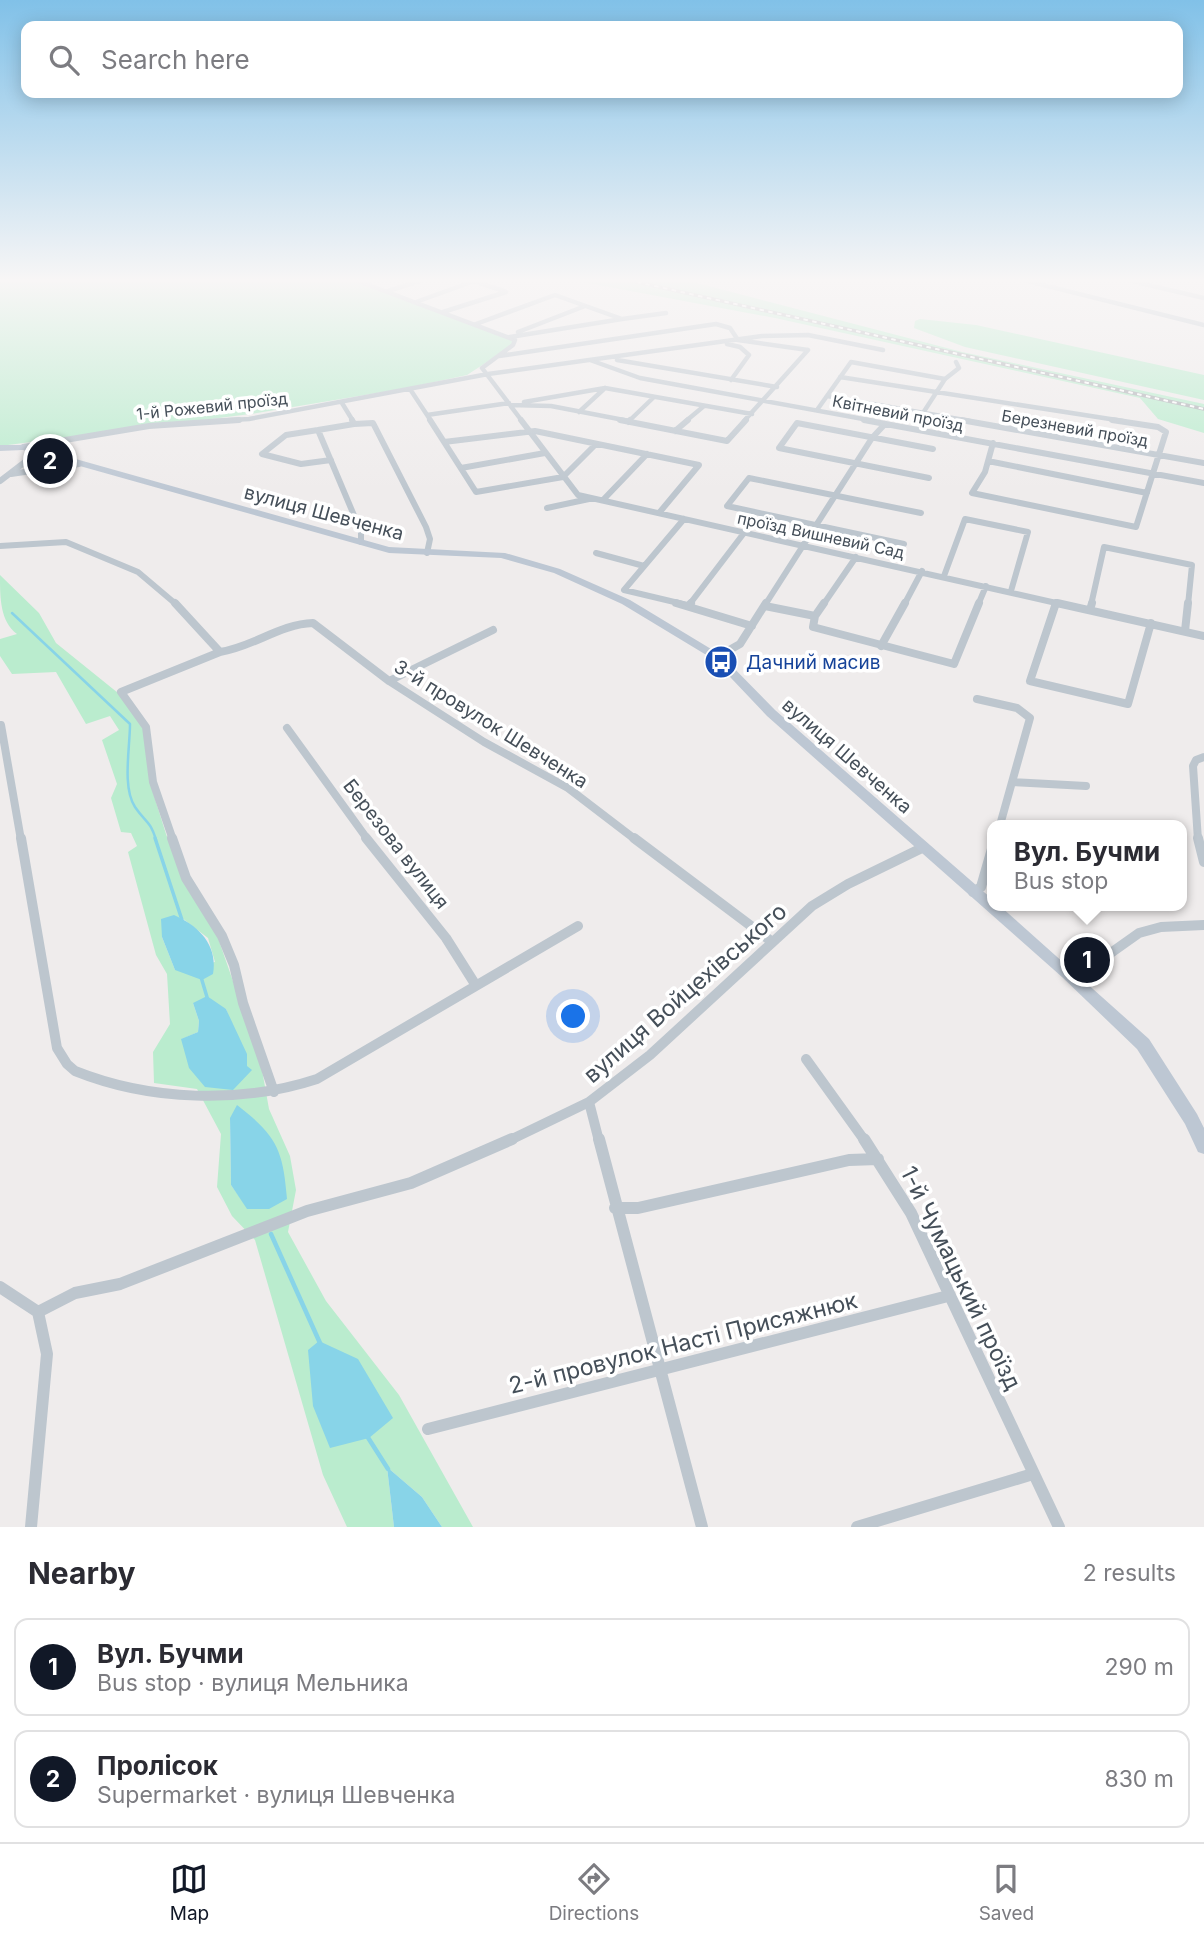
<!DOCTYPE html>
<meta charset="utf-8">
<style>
body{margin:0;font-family:Inter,sans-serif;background:#f7f7f7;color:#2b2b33}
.you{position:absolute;left:574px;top:1017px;width:24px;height:24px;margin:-18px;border:5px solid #fff;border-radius:50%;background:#1a73e8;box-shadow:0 0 0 10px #1a73e833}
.badge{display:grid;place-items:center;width:46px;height:46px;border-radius:50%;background:#111827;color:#fff;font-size:23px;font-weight:700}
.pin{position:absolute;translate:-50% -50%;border:4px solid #fff;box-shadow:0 2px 7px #0006}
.popup{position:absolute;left:987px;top:820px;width:200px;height:91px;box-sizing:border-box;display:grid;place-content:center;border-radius:14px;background:#fff;filter:drop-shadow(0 2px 5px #0005);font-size:23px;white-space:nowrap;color:#7c7c81}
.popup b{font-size:26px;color:#2b2b33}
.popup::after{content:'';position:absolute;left:50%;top:100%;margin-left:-14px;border:14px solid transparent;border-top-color:#fff}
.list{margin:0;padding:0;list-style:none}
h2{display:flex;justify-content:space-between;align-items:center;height:91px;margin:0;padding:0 28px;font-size:30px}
h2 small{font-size:23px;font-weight:400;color:#7c7c81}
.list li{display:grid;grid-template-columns:46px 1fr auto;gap:21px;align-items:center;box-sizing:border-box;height:98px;margin:0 14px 14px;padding:0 14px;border:2px solid #e1e1e2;border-radius:14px}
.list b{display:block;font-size:26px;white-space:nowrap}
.list p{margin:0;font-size:23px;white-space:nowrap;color:#7c7c81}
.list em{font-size:23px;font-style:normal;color:#7c7c81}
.icon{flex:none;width:38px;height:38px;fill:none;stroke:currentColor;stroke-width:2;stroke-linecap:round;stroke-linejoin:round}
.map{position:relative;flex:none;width:1204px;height:1527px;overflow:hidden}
.search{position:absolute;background:#fff;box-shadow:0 4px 18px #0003;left:21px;right:21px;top:21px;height:77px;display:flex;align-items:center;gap:18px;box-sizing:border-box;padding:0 24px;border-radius:14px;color:#7c7c81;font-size:26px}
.sheet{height:315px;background:#fff}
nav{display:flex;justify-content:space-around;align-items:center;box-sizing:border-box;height:98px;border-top:2px solid #e1e1e2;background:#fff;font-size:19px;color:#7c7c81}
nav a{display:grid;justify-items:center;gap:4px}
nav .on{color:#111827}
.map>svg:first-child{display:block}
.green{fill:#baecce;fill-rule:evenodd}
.water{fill:#88d4e8}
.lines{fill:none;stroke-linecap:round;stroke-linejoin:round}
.stream-far2{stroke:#88d4e8;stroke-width:2.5}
.stream-far1{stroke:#88d4e8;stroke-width:3.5}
.stream{stroke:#88d4e8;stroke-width:4.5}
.street-far4{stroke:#bdc6ce;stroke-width:4.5}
.street-far3{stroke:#bdc6ce;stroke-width:6}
.street-far2{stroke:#bdc6ce;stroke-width:8}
.street-far1{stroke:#bdc6ce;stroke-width:10}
.street{stroke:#bdc6ce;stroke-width:12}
.secondary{fill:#bdc7d3;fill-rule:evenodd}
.rail-casing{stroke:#aeb1b6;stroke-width:3.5}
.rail{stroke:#fff;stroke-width:2;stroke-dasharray:4.5;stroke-linecap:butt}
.labels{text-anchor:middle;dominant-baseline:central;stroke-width:7;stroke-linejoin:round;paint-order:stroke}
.far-street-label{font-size:16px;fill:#454f59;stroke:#fff}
.street-label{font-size:19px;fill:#454f59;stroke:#fff}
.transit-label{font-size:19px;fill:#164399;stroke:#fff;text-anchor:start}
.near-street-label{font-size:23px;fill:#454f59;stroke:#fff}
</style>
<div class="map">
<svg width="1204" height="1527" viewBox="0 0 1204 1527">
<rect width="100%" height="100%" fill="#efecec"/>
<path class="green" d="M0,278H350L514,339L513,345L467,375L407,388L257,413L0,446Z
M561,278H678L962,352L1204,404V433L1158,419L1140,398L775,318Z
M920,319L976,325L1204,375V400L965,347L914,328L915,321Z
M0,575L39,613L56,643L118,693L144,727L150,783L166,834L183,880L218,938L260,1059L269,1109L290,1156L296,1190L288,1232L326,1301L399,1395L473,1527H442L422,1497L387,1467L394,1527H347L323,1475L255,1240L232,1216L217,1187L221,1134L197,1089L154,1083L153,1052L170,1024L167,974L156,955L128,852L137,846L131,833L121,832L111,798L117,784L102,740L119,730L110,716L86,724L56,672L12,674L0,656V639L17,634C0,621 0,598 0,575ZM182,918L208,938L215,962L175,970L162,937ZM193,1003L226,1009L247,1066L182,1039L198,1032L199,1021ZM230,1118L248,1209L231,1185Z"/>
<path class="water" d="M174,915C199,926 218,945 213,974L202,980L175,970L162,937L161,919Z
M207,996L226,1009L247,1054V1066L252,1070L233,1090L205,1087L189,1068L181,1039L198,1032L199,1021L193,1003Z
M237,1105C277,1136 283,1150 287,1199L269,1209H247L231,1185L230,1118Z
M319,1341L358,1359L393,1418L369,1438L330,1448L313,1406L308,1350Z
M387,1467L422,1497L442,1527H394Z"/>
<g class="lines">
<path class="stream-far2" d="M12,613L130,724C130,748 122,787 135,807C145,822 150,820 156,840"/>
<path class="stream-far1" d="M155,838L182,920
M201,977L207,997"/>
<path class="stream" d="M271,1234L320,1343
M367,1436L388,1469"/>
<path class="street-far4" d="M350,278L515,340L513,345L482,368L522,421
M464,278L504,291
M1015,278L1204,325
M1119,278L1204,298
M388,291L429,278
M416,302L474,281
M443,312L506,292
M622,319L666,313
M476,324L555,295L622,319L510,337
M518,332L585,306
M727,344L740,347L749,355L731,380
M499,356L716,324L730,328L738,340L808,350
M590,360L640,378L874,421
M617,360L777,387
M840,377L1123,421
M410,389L431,421
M827,396L970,421
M524,402L605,388L752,414
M342,403L353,421
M510,405L551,406L629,421
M817,410L851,362L945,379
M579,412L605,388
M923,413L945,379L959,368L956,362
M427,415L509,403
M214,421L249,419L488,374L762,336L808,335L883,350
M629,421L654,397
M686,421L704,406
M744,421L808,350"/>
<path class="street-far3" d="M352,420L354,424L373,423L426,527L430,539L427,553
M430,420L476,492L563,477L596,444
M521,420L578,495L1065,605
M620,420L727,441L746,420
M864,420L1204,483
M961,420L1204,463
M628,422L630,420
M354,424L318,430L361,532V542
M318,430L286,435L262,454L301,464L331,460
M675,431L688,420
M444,442L535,431L699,465L659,513
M993,443L985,472L972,493L1136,527L1166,432L1158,427L1112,420
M23,447L149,426L239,420
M988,461L1147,493
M461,468L545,453
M11,474L79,464
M929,478L779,448L797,423L933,449
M0,481L38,452
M603,500L647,454
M547,508L589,499
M684,519L624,590L687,605
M904,544L727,506L749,478L921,513
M0,546L66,542L138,572L177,605
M596,553L644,566
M944,576L965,519L1028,532L1011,591
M689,605L744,533
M765,605L872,438L885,424
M823,605L856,557
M904,605L922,571
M978,605L986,586
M1055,605L1056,602
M1091,605L1104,547L1192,565L1188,605"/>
<path class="street-far2" d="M175,603L220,652C253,647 280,624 313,623L389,681L484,742L568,788L636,840
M676,603L752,626
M824,603L815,616L813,627L954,664L979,603
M1056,603L1030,681L1128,704L1151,623
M1057,603L1204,636
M689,605L691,603
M765,606L815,616
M1090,610L1092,603
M1185,631L1188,603
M881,646L905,603
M717,657L740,644L766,603
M389,681L493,630
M977,699L1017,708L1030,718L1000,825
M1,725L21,840
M287,728L368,840
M1013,782L1086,786
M173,840L153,782L146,727L121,692L220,652
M1198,840L1193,766L1196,760L1204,757"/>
<path class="street-far1" d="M21,838L57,1048L67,1064L75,1071C150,1101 241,1104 317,1079L578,926
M172,838L186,878L222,936L234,965L243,1003L274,1092
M366,838L446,938L475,984
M634,838L771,941
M1198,838L1204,862
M973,892L981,887L992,849
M1074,979L1139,933L1161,927L1204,925
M806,1059L865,1141
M589,1102L599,1141
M508,1141L589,1102L650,1055L812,906L848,884L924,847"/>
<path class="street" d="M599,1139L702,1527
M864,1139L911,1213L1059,1527
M615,1208H638L849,1160L878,1159
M0,1287L38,1312L47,1354L31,1527
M38,1312L75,1293L120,1284L307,1211L411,1183L512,1139
M428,1429L948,1296
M857,1527L1033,1474"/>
<path class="secondary" d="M0,445H26L389,547L505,553L560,569L630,600L721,655L775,710L992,899V906H1000L1149,1039L1197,1114L1204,1128V1154L1198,1152L1185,1124L1137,1049L1062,977L767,716L713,659L622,604L554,573L501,558L389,553L23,450L0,451Z"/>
<defs>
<path id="rail" d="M619,278L1204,409"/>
</defs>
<use href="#rail" class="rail-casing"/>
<use href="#rail" class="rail"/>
</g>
<linearGradient id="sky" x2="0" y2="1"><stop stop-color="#81c1e8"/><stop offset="0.57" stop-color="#f8f6f6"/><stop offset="1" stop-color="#f8f6f6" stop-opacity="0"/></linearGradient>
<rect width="1204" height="492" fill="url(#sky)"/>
<defs>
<symbol id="bus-disc" viewBox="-11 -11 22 22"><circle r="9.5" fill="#1a4fb4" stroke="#fff"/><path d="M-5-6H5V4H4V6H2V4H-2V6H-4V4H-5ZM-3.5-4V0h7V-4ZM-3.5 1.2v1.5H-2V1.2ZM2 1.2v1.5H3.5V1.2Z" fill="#fff"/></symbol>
</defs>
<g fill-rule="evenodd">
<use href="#bus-disc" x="702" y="643" width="38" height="38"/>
</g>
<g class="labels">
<g class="far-street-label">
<text transform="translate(212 406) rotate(-6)">1-й Рожевий проїзд</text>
<text transform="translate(898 413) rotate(11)">Квітневий проїзд</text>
<text transform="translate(1075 428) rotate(10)">Березневий проїзд</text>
<text transform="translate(821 535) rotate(12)">проїзд Вишневий Сад</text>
</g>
<g class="street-label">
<text transform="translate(324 513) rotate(15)">вулиця Шевченка</text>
<text transform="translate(491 724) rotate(32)">3-й провулок Шевченка</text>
<text transform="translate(847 756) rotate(41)">вулиця Шевченка</text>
<text transform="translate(396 844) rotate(52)">Березова вулиця</text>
</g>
<g class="transit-label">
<text x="746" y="662">Дачний масив</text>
</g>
<g class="near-street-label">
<text transform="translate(685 993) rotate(-41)">вулиця Войцехівського</text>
<text transform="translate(961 1278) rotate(64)">1-й Чумацький проїзд</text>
<text transform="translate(683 1343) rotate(-14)">2-й провулок Насті Присяжнюк</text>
</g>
</g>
</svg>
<div class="you"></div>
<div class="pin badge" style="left:1087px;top:960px">1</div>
<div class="popup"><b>Вул. Бучми</b>Bus stop</div>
<div class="pin badge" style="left:50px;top:461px">2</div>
<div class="search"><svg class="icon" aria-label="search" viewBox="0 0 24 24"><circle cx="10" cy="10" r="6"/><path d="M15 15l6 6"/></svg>Search here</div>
</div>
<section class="sheet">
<h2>Nearby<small>2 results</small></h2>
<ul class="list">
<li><span class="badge">1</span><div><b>Вул. Бучми</b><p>Bus stop · вулиця Мельника</p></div><em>290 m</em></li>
<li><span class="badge">2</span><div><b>Пролісок</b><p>Supermarket · вулиця Шевченка</p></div><em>830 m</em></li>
</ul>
</section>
<nav>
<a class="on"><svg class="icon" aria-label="map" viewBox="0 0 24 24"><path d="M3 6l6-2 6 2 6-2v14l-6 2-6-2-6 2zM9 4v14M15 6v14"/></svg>Map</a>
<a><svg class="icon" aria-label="directions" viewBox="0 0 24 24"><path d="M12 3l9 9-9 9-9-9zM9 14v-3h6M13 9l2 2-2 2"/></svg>Directions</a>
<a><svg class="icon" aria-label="saved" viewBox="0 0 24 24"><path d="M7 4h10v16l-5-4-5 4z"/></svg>Saved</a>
</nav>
